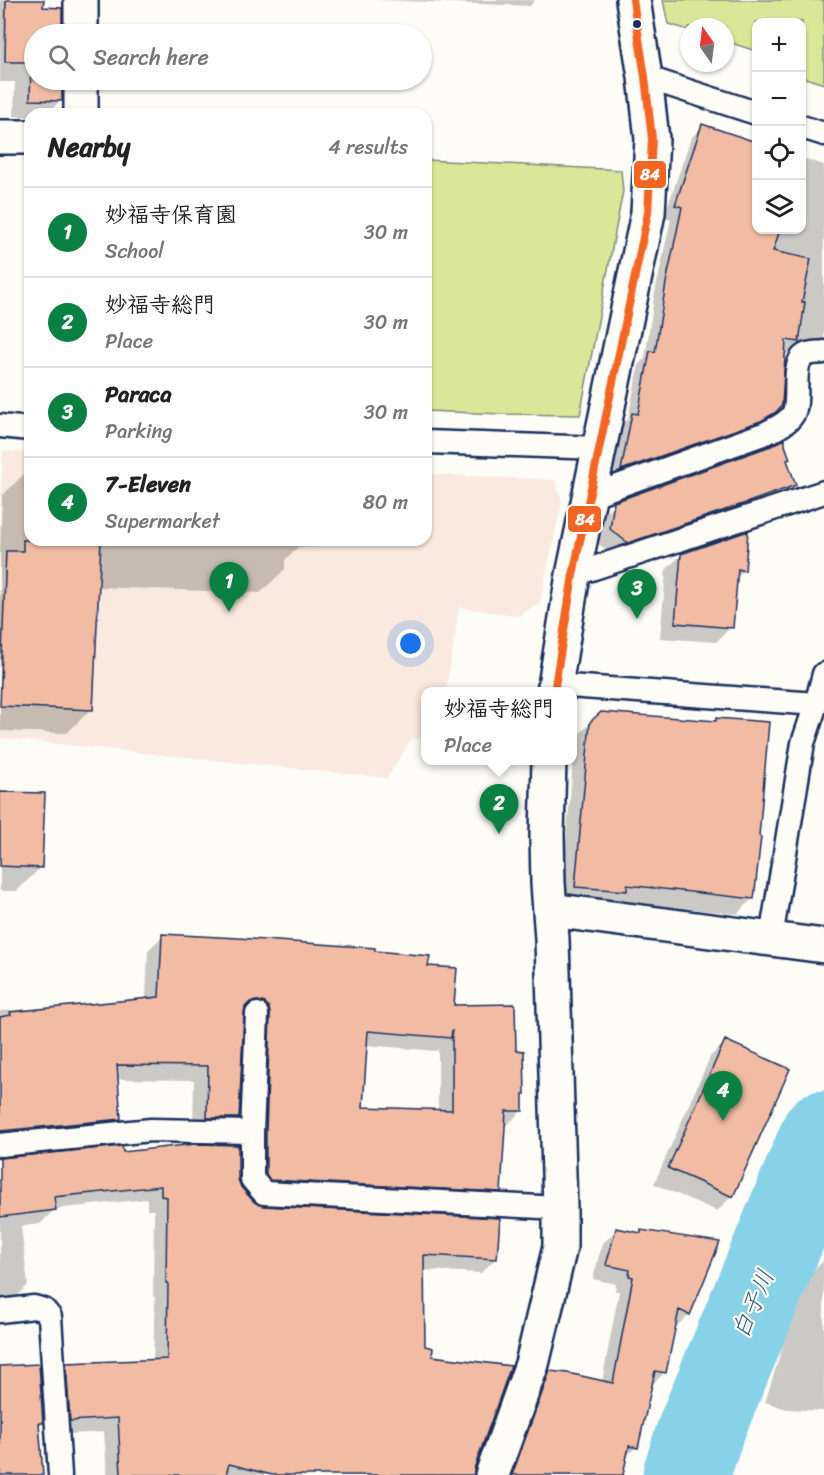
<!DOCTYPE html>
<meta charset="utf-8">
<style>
body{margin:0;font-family:Sriracha,"Klee One",sans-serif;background:#f2f2f2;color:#222}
.controls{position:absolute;right:18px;top:18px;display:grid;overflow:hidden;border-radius:12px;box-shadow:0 2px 4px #0004}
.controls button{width:54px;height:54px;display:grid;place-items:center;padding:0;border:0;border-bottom:2px solid #e0e0e0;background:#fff;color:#222;font:30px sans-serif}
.compass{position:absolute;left:680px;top:18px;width:54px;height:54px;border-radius:50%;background:#fff;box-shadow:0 2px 4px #0004;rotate:346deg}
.you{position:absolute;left:411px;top:644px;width:21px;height:21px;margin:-15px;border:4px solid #fff;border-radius:50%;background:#1a73e8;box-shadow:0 0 0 9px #1a73e833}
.badge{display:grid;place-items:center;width:39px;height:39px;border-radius:50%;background:#0b8043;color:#fff;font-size:20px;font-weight:700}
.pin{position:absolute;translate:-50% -50px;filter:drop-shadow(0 2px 3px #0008)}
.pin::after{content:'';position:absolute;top:32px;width:21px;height:18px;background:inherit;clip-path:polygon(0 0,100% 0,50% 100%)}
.popup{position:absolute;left:421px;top:687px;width:156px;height:78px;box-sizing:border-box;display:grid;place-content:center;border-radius:12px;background:#fff;filter:drop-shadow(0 2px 4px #0005);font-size:20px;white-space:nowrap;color:#767676}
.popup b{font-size:22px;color:#222}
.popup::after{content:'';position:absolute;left:50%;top:100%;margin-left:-12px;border:12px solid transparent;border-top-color:#fff}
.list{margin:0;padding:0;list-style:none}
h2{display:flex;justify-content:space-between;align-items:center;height:78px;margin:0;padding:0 24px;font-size:26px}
h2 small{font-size:20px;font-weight:400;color:#767676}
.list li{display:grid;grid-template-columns:39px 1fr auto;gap:18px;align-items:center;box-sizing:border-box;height:90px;padding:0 24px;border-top:2px solid #e0e0e0}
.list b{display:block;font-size:22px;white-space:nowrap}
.list p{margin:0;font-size:20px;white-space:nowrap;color:#767676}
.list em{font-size:20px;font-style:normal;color:#767676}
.icon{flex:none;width:33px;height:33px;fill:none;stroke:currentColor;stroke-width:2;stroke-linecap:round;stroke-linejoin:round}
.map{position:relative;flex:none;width:824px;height:1475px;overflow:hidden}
.search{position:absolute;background:#fff;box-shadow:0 2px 4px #0004;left:24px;top:24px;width:408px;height:66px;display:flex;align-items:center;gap:15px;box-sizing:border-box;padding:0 21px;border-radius:33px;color:#767676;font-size:22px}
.panel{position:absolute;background:#fff;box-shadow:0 2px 4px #0004;left:24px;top:108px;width:408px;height:438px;border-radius:18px}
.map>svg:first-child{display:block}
.built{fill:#f9e9de}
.green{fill:#dae799;stroke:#7a8b7c;stroke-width:1.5}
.shadow{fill:#0003;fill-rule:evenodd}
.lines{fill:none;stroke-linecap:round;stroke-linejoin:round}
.river{stroke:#87d2e7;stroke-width:87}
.building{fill:#f1bca3;stroke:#1b2f5e;stroke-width:1.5;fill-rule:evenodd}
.lane-casing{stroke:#1b2f5e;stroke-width:27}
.street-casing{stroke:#1b2f5e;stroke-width:38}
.lane{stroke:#fdfcf7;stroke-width:22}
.street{stroke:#fdfcf7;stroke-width:33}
.bus-1-casing{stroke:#fdfcf7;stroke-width:12}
.bus-1{stroke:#f26522;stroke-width:8}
.bus-dot{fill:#1b2f5e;stroke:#fdfcf7;stroke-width:2}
.labels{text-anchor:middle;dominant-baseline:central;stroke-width:4.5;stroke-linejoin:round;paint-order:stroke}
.water-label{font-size:24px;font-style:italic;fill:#365880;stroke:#fdfcf7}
.line-badge{stroke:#fdfcf7;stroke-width:2}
.badge-label{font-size:16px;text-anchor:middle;font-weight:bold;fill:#fff}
</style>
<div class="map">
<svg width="824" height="1475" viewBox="0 0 824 1475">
<rect width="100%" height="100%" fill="#fdfcf7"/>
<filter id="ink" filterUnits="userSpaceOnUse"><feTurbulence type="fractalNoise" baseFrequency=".0167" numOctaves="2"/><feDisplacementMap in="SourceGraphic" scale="12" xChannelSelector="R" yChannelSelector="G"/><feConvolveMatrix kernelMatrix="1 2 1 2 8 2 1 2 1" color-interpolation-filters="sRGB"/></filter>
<g filter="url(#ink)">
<path class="built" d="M3,451L30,453V540H426V474L555,480L562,501L540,602L519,616L459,607L446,691L426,692L425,739H411L387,778L0,738V520Z"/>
<path class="green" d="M663,0H824V84L802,77V22H756V51L725,41V27H689V30L668,24Z
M426,160L621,170L623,191L580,415L503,414L426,411Z"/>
<path class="shadow" d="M0,0H42V9H61V34H34V80H61V100L47,114H30V117L14,116L15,82H0Z
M376,0H535L530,6Z
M703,126L756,143V230H802V158L824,165V358L801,351L789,353L784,356L775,411L763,424L611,481L621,426L628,419L639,364L645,358L654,297L671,219L664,217L691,138Z
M785,461L794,485L781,498L614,555L597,543L602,516L615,503Z
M27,471H30V540H323L315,547H298L285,560V569L260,593L97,587L91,709L67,733L0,731V553L2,496Z
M681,555L744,570L736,578L731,627L716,642L660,638L666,570Z
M717,719L752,899L737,914L615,900L610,905L561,901L575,738L591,723H714Z
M0,793L41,867L17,891H0Z
M163,936L373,953L427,968L452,1007L515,1052L521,1095L522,1110L507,1125H504L500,1191L485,1205L256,1194L250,1017L242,1014L238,1118L223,1132L193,1131L194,1080L117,1079L119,1119L105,1133L0,1144V1011L29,1009V1012L146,1000L148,950ZM366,1045L436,1051L438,1049V1111L361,1108Z
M725,1042L732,1196L717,1211L654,1184L710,1057Z
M121,1153L237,1180L240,1189L258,1207L496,1258L481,1273L423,1270V1348L430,1357L473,1469L472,1475H107L104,1432L56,1435L53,1379L67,1365L153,1362L155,1297H153L154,1210H147V1199L55,1209L40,1224L21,1226L28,1285L13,1300L0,1301V1160Z
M617,1230L639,1234L642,1232L689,1314L674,1329L665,1372L650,1387L636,1447L625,1458L622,1475H504L536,1387L550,1372L602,1382L619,1291H615L616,1284L593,1279L602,1244Z
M824,1260V1411L787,1409L765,1402L804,1281Z"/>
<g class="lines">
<path class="river" d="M686,1475L701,1429L824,1134"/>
</g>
<path class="building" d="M6,0H44L43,7L62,8V34H34V80H62V101L30,100L31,62H5Z
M702,124L756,142V230H780L773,251L811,259L802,302H805L799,342L786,340L782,405L776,412L761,421L621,470L632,413L638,414L650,351L655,352L666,283L682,207L675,205Z
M785,439V445L790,459L787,460L796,485L743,504L628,543L610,529L614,502L771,446Z
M748,531L745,571L738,569L733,628L675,623L681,554Z
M23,540H101L93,710L0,706L6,551H23Z
M601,712L716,721V718L769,722L759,836L761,837L754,899L627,885V891L575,887L590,722Z
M0,792L45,793L42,868L0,866Z
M162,934L238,938L375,948V951L430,956L428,966L457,968L454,1005L515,1004L516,1050L524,1051L525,1094H523V1111H506L501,1192L270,1180L266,1174V1132L270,1015L269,1007L265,1003L258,1001L250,1002L245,1007L244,1013L239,1118H207L208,1066L117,1065L121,1119L0,1131V1017L11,1015L10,1012L159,997ZM452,1030V1110L363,1107L368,1031L451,1038Z
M725,1040L790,1069L733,1197L668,1168Z
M195,1144L238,1145V1179L241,1187L254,1202L263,1206L500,1218L497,1259L424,1255L425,1346L433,1348L432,1356L511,1366L474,1469V1475H272L229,1464L226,1475H121L118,1418L70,1421L66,1363L167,1359L168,1283H166L167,1197L161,1196V1186L54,1197L56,1210L0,1217V1158L122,1146L123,1152Z
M616,1228L641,1233V1230L720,1242L690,1315L679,1310L666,1373L655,1371L638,1448L629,1446L623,1475H512L550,1371L568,1373L613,1383L633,1277L629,1276L630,1270L606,1265Z
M39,1364L43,1423H39L43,1475H0V1366Z"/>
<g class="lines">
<defs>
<path id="lane" d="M645,77L756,113
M802,127L824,134
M0,426L30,429
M426,442L600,448
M590,496L766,433C776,428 787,424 793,414C801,400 790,364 805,355C811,352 818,353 824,352
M573,575L824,492
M555,685L816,704
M771,938L803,743L816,704L824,674
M252,1132L257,1014
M0,1145L151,1130L252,1132V1179L264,1193L560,1208
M0,1311L34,1307L44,1310L50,1317L60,1475"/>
<path id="street" d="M81,34V0
M81,114V80
M0,137H30
M554,692L573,575L648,213L652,139L645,77L633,0
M551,910L824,946
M492,1475L532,1364L560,1247V1208L552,939L548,883L547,835L549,760"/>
</defs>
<use href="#lane" class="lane-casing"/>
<use href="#street" class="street-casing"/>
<use href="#lane" class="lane"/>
<use href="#street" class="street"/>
<defs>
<path id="bus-1" d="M554,692L573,575L648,213L652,139L645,77L633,0"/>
</defs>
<use href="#bus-1" class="bus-1-casing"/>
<use href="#bus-1" class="bus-1"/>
</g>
</g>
<circle class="bus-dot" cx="637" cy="24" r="5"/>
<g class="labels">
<g class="water-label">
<text transform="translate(753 1304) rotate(-67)">白子川</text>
</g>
</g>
<g class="line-badge">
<rect x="633" y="160" width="34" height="29" rx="6" fill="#f26522"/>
<rect x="567" y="505" width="35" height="28" rx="6" fill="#f26522"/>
</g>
<g class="badge-label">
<text x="650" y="180">84</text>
<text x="585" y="525">84</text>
</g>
</svg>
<div class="controls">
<button>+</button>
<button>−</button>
<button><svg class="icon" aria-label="locate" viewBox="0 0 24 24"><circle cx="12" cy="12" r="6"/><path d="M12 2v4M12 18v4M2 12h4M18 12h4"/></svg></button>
<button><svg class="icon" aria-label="layers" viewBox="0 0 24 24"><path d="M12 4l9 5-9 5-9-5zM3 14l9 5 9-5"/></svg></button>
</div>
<svg class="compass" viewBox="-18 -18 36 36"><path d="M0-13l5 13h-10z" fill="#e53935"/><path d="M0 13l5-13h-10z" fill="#767676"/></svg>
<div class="you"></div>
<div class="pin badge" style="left:229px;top:612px">1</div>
<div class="pin badge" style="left:499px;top:834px">2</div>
<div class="popup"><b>妙福寺総門</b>Place</div>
<div class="pin badge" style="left:637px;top:619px">3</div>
<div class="pin badge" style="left:723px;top:1121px">4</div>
<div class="search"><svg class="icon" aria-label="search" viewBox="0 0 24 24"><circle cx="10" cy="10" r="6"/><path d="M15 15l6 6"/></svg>Search here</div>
<section class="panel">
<h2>Nearby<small>4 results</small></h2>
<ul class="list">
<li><span class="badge">1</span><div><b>妙福寺保育園</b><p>School</p></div><em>30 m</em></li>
<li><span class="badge">2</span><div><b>妙福寺総門</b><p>Place</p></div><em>30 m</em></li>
<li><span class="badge">3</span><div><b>Paraca</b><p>Parking</p></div><em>30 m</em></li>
<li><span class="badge">4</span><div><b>7-Eleven</b><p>Supermarket</p></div><em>80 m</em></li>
</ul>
</section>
</div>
